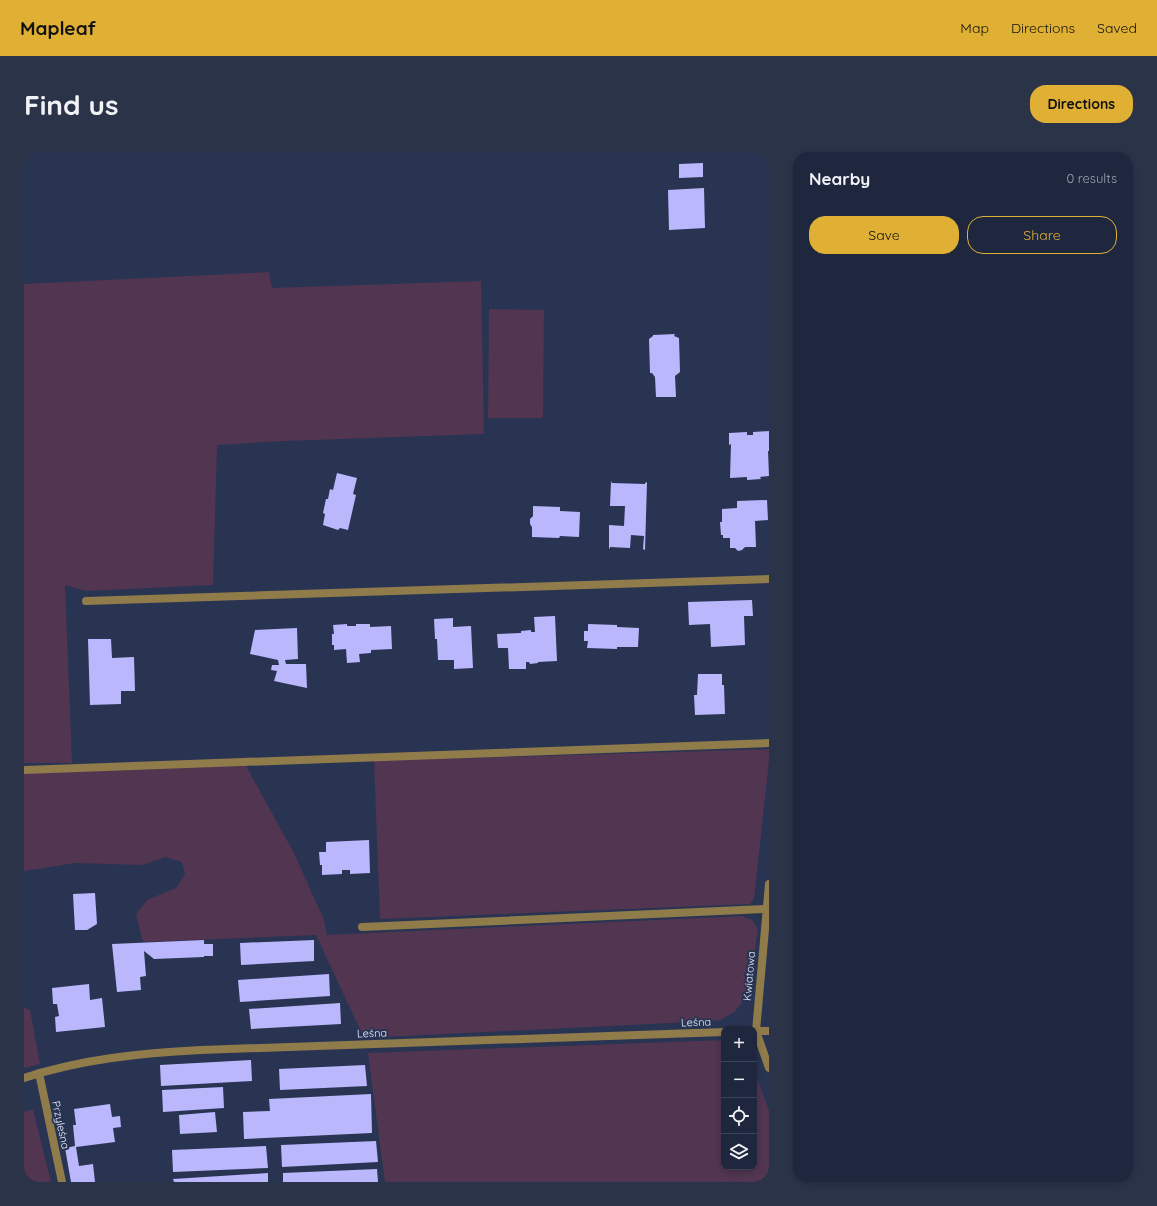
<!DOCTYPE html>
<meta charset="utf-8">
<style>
body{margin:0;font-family:Quicksand,sans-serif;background:#2b3349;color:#f1f3f6}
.controls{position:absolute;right:12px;bottom:12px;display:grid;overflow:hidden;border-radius:8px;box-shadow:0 2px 6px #0003}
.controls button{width:36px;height:36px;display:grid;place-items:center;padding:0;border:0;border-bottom:1px solid #3c4458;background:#1e273e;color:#f1f3f6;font:20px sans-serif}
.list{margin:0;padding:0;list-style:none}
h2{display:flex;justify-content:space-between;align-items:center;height:52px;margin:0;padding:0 16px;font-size:17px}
h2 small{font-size:13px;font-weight:400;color:#a1a5b0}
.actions{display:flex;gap:8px;padding:12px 16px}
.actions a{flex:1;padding:9px 0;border:1px solid #dfb034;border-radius:16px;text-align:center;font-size:14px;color:#dfb034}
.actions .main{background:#dfb034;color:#111}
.icon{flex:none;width:22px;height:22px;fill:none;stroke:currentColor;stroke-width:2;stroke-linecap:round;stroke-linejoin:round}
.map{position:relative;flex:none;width:745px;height:1030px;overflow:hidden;border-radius:16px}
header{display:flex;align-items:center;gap:24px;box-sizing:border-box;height:56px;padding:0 20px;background:#dfb034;color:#111}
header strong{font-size:19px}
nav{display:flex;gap:22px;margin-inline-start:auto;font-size:14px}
.intro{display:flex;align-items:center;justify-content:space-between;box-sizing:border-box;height:96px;padding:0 24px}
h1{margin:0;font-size:28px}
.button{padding:10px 18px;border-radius:16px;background:#dfb034;color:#111;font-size:14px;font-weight:700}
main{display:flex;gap:24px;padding:0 24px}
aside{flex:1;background:#1e273e;border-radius:16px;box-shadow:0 2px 6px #0003}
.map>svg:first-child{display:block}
.green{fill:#513551}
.building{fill:#bbb7fd}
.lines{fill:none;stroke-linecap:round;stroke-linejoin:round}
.lane{stroke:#907b4b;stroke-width:8}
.street{stroke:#907b4b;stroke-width:8}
.labels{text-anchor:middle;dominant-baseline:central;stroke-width:4;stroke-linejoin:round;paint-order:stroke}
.street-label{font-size:11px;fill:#e6edfc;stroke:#283452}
</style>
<header>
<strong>Mapleaf</strong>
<nav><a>Map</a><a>Directions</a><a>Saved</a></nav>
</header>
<div class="intro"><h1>Find us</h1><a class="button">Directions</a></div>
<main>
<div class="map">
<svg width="745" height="1030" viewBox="0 0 745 1030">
<rect width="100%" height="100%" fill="#283452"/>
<path class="green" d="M245,120L248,136L457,129L460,282L260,289L193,293L189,433L62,439L41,433L48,611H0V132Z
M465,157L520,158L519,266H464Z
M745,597V608L730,747L726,752L356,767L350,609Z
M222,614L270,701L300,768L303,783L718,764L728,768L734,777L724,844L710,860L696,868L688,869L340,886L292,783L119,790L112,762L123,748L152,736L161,722L158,710L141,705L119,713L52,711L0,719V621Z
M0,855L6,858L16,912L0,916Z
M700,888V1015H730V917L745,959V1030H361L344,901Z
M9,957L27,1030H0V960Z"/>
<path class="building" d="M679,11V25L655,26V12Z
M680,36L681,76L645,78L644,38Z
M651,182L650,184L655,186L656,220L651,224L652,245H632L631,225L628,221H626L625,187L629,184V183Z
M745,279V299H744L745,324L736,325L737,327L723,328V325L706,326L707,292L705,293V281L723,280V283H729V280Z
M313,321L333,326L329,342L332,343L324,378L316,376L314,378L299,373L301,362L299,361L302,347H304L306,337L309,338Z
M587,329L588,331L621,332V331L623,330L621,398L619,397L620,384L607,383L606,396L586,395V397L585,396V373L600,374L601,354H586Z
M743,348L744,368L731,369L732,395H721L718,398L714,399L711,396H706V386H699V383H697L696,370H698V357L713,356V349Z
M509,354L536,355V359L556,360L555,385L536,384L535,386L508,385V375L506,372V367L509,364Z
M728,448L729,464H720L721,493L687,495L686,472L665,473L664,450Z
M531,464L533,509L514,510V511L506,512L505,510H502V517H485L484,496H474L473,482L497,481V479L507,478V480H511L510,465Z
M429,466V475L447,474L449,516L430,517V508H414L413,487H411L410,467Z
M323,472V474H332V472H346V475L367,474L368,497L347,498V501L335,502L336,510L323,511L322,497L310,498V493H308V482H310L309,473Z
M564,472L593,473V475L615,476L614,495H593V497L563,496L564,489H560V479H564Z
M273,476L274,507L261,508L262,512H282L283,536L250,529L253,519L247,518L248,513H255L254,508L226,502L231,478Z
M64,487H87L88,506L110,505L111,539H97V552L66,553Z
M674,522H698V533H700L701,562L671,563L670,543H673Z
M345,688L346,721L326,722V718H318V722L298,723V713H296L295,700H302V690Z
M71,741L73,772L63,778H51L49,742Z
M180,788V792H189V804H180V805L130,807L120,799L122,824L116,825L117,838L93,840L88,792Z
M290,788V809L217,813L216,791Z
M305,822L306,844L216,850L214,828Z
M65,832L66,848L78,846L81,875L32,880L31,865L35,864L33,852H29L28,836Z
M316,851L317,872L227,877L225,857Z
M227,908L228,929L137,934L136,913Z
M341,913L343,934L256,938L255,917Z
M199,935L200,956L139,960L138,938Z
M347,942L348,981L220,987L219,960L246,959L245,947Z
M86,952L88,965L96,964L97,975L89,976L91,990L52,995L55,1014L69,1012L71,1030H47L41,996L51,994L49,973H52L50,957Z
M191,960L193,980L156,982L155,963Z
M352,989L354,1010L258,1015L257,993Z
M242,994L244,1016L149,1020L148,998Z
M353,1017L354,1030H259V1021Z
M244,1021V1030H150L149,1027Z"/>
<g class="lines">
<path class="lane" d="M338,775L742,757"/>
<path class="street" d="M62,449L745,427
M0,618L745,591
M745,732L732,879L745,916
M730,879H745
M15,921L38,1030
M0,926C57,907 118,901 177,898L700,880"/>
</g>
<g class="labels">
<g class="street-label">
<text transform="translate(725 824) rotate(-85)">Kwiatowa</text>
<text transform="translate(672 870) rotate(-2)">Leśna</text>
<text transform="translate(348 881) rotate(-2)">Leśna</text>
<text transform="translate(37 973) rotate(78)">Przyleśna</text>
</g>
</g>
</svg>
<div class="controls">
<button>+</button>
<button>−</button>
<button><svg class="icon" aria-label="locate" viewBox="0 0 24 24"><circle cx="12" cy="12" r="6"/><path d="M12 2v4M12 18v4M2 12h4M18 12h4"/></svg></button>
<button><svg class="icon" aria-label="layers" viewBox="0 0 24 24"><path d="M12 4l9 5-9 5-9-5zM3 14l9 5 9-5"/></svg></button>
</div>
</div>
<aside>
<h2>Nearby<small>0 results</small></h2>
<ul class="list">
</ul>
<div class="actions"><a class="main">Save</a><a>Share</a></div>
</aside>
</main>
